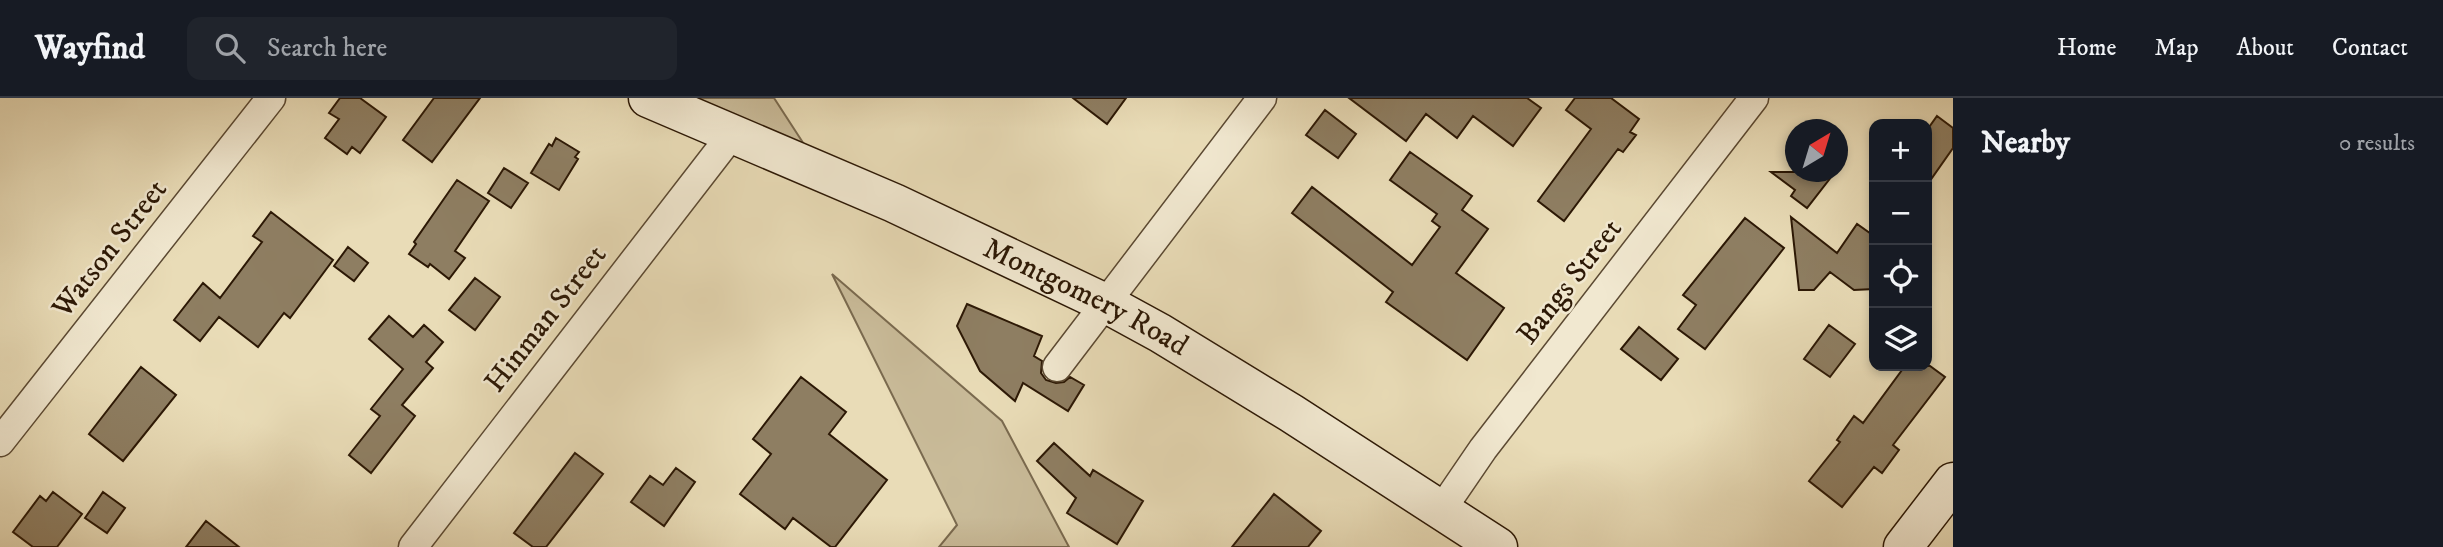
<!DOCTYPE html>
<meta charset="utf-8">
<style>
body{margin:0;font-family:"IM FELL DW Pica",serif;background:#20242c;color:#f1f3f6}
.controls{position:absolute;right:21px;top:21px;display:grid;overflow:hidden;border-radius:14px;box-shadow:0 4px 10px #0003}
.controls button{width:63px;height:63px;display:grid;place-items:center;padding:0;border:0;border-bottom:2px solid #363941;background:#171b24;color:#f1f3f6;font:35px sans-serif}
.compass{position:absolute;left:1785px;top:21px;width:63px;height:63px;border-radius:50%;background:#171b24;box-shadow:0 4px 10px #0003;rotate:38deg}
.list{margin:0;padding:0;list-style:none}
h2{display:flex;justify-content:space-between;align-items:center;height:91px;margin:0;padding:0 28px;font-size:30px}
h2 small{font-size:23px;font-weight:400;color:#9ea1a6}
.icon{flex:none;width:38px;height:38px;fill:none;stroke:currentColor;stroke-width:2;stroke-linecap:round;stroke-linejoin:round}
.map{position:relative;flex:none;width:1953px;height:449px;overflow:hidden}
header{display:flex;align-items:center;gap:42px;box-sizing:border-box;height:98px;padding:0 35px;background:#171b24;border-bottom:2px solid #363941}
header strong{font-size:33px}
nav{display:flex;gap:38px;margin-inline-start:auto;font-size:24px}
.search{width:490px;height:63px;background:#20242c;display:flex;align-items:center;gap:18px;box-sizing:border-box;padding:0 24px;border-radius:14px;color:#9ea1a6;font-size:26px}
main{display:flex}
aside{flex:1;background:#171b24}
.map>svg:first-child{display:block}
.green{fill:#c9bb99;stroke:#7a6a4f;stroke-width:2}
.building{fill:#8e7e62;stroke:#2c1805;stroke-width:2}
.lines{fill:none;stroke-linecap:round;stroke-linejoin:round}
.street-casing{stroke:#5b4932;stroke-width:31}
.secondary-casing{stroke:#2c1805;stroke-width:41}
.street{stroke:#f1e8d0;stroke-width:28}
.secondary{stroke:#f1e8d0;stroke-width:38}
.labels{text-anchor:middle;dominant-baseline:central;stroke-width:5;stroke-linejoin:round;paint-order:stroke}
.street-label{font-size:30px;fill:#2c1805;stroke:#f1e8d0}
</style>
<header>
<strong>Wayfind</strong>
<div class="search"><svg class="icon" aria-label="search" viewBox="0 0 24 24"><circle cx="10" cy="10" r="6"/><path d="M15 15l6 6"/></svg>Search here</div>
<nav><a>Home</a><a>Map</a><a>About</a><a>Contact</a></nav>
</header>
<main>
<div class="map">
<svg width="1953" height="449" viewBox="0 0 1953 449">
<rect width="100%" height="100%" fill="#e9dcb7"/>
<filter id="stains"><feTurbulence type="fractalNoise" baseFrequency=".00286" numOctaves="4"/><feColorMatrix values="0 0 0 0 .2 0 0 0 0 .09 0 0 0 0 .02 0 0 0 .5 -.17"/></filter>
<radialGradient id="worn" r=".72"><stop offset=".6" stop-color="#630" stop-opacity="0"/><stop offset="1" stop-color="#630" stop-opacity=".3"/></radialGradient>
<path class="green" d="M648,0H774L822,74Z
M832,176L1002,323L1069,449H939L957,427Z"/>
<path class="building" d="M340,0H360L386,19L360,55L352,49L347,56L325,40L339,21L329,15Z
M434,0H480L432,64L403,42Z
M1073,0H1126L1107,26Z
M1349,0H1527L1541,10L1513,48L1473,18L1457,40L1426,16L1406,43Z
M1575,0H1611L1639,21L1630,34L1636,37L1623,54L1618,51L1564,123L1538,103L1591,31L1566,12Z
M1325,12L1356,36L1338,60L1306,37Z
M1937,18L1953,30V50L1927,87V32Z
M556,40L579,54L575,59L578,61L559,92L531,75L549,46L552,48Z
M1410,54L1472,98L1462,112L1488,131L1456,175L1504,210L1467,262L1386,204L1393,194L1292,115L1312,89L1412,167L1440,129L1432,123L1437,116L1390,82Z
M504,70L528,85L511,110L488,95Z
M1771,74H1835L1807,110L1791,98L1795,92Z
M457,82L489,103L455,153L465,160L449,181L430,166L428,169L409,156L416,146L414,144Z
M271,114L333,162L290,220L284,215L258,249L219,219L200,243L174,222L203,185L220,200L262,144L253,138Z
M1791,119L1837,155L1857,126L1874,138V191L1854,192L1830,174L1814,192H1799Z
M1745,120L1784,150L1705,251L1678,231L1696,207L1683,197Z
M348,149L368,165L354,183L334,168Z
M475,180L500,199L475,232L449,212Z
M967,206L1042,238L1034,258L1042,263L1041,275L1046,282L1056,285L1064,284L1070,279L1084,287L1068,313L1023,285L1015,303L980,273L957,228Z
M389,218L413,239L424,227L443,244L426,264L433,270L402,307L415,318L371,375L349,357L380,318L371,311L403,271L369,241Z
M1829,227L1855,246L1830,279L1804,261Z
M1639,229L1678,261L1661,282L1621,251Z
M1905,268H1930L1945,279L1893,347L1899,352L1882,375L1874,369L1842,409L1809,383L1840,344L1837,342L1854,318L1863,325Z
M141,269L176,297L123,363L89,336Z
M801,279L846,314L829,336L887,382L835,449H831L793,420L785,431L740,396L771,356L753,341Z
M1054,345L1090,378L1093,372L1143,403L1117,446L1067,415L1076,400L1037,363Z
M575,355L603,376L546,449H533L514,435Z
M676,370L695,384L664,428L631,404L650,378L663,387Z
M53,394L82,416L57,449H33L13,434L40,398L46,403Z
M103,394L125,410L107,435L85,420Z
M1274,396L1321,433L1308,449H1232Z
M206,423L239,449H186Z"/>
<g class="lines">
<defs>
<path id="street" d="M1057,269L1262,0
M0,344L271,0
M1442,411L1483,351L1754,0
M413,449L733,35"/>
<g id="secondary">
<path id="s1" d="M648,0L894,105L1105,205L1160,235L1291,315L1498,449"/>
<path d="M1903,449L1953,384"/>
</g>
</defs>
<use href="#street" class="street-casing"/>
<use href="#secondary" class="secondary-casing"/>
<use href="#street" class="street"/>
<use href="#secondary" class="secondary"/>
</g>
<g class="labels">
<g class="street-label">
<text transform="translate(110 151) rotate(-52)">Watson Street</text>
<text transform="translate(1570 184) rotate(-52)">Bangs Street</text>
<text stroke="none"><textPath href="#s1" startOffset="481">Montgomery Road</textPath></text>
<text transform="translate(546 221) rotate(-52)">Hinman Street</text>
</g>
</g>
<rect width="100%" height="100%" filter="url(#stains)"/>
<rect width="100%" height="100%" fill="url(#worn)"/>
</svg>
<div class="controls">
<button>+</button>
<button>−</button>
<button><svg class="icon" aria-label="locate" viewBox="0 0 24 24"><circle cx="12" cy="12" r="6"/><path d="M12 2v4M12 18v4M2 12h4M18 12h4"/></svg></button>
<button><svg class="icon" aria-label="layers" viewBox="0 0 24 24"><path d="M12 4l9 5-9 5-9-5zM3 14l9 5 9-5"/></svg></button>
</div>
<svg class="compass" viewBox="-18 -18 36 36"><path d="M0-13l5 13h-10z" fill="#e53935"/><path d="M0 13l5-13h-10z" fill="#9ea1a6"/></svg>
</div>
<aside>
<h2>Nearby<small>0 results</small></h2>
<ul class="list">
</ul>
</aside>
</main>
